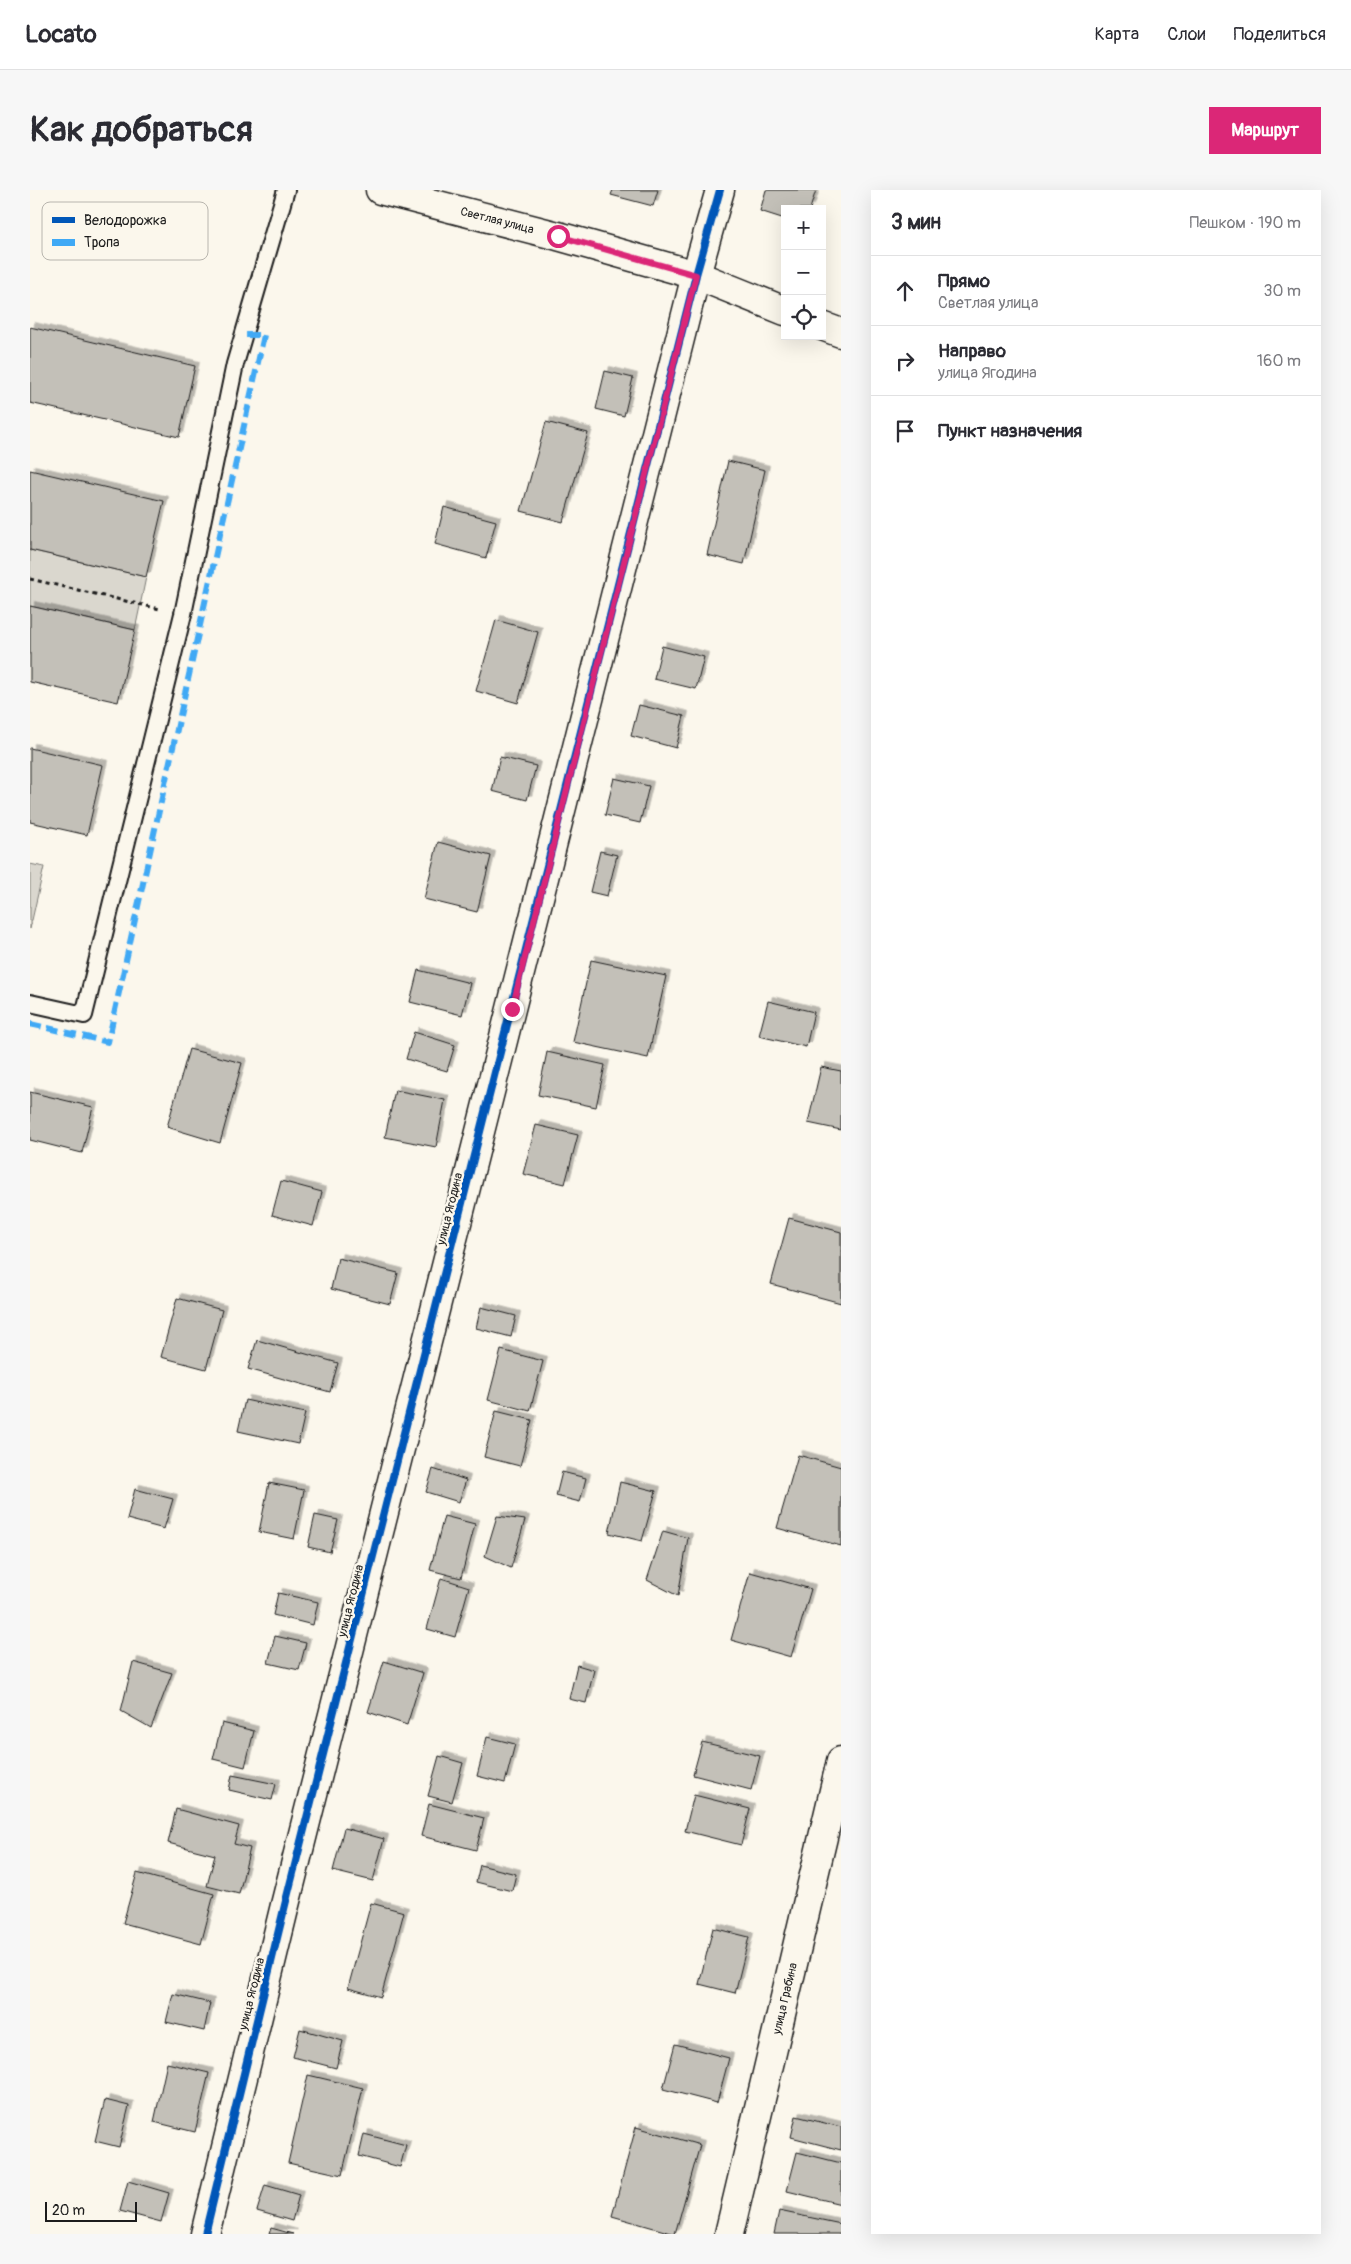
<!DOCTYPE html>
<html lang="ru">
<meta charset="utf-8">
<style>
body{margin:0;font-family:Pangolin,sans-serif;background:#f7f7f7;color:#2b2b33}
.controls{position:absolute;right:15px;top:15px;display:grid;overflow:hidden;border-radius:0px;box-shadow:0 5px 20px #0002}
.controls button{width:45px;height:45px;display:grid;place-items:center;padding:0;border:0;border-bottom:1px solid #e1e1e2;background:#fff;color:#2b2b33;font:25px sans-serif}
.scale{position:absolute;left:15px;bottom:12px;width:92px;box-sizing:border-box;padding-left:5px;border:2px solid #1c1c1c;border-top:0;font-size:14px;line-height:18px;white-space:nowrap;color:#1c1c1c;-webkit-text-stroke:4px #fbf7ec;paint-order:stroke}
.stop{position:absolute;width:15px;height:15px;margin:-11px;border:4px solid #db2777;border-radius:50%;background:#fff}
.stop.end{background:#db2777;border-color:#fff;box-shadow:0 1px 5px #0008}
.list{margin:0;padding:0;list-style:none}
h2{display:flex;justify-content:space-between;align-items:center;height:65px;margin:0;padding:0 20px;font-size:21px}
h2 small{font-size:16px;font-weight:400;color:#7c7c81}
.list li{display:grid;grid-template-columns:32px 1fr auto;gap:15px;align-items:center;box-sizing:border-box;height:70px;padding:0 20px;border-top:1px solid #e1e1e2}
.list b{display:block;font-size:19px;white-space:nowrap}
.list p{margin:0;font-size:16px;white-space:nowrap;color:#7c7c81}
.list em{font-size:16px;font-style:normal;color:#7c7c81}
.icon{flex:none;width:28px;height:28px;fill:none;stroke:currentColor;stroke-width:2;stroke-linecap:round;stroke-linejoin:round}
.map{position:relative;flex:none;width:811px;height:2044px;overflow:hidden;border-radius:0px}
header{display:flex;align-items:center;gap:30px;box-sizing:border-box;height:70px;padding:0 25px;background:#fff;border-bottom:1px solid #e1e1e2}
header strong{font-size:24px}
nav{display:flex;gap:28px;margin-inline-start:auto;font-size:18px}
.intro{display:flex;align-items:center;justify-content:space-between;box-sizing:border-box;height:120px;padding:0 30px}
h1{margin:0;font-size:35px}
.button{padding:12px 22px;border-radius:0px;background:#db2777;color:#fff;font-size:18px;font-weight:700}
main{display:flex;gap:30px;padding:0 30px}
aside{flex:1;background:#fff;border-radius:0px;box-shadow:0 5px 20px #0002}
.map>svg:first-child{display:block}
.green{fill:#dad7ce;stroke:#7b7a75}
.building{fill:#c3c0b8;stroke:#1c1c1c;filter:url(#shadow)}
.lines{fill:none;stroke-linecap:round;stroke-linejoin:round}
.service-casing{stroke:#1c1c1c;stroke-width:20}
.minor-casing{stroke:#1c1c1c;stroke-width:31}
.tertiary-casing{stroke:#1c1c1c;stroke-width:31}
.path{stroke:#1c1c1c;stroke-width:3;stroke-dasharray:4 4;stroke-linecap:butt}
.service{stroke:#fbf7ec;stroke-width:16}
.minor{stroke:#fbf7ec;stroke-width:28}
.tertiary{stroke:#fbf7ec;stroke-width:28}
.quiet{stroke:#3fa9f5;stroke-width:6;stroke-dasharray:12 6;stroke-linecap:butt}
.cycleway-casing{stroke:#fbf7ec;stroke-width:11}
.cycleway{stroke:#0057b8;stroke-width:8}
.route{stroke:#db2777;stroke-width:6}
.labels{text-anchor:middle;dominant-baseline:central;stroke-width:5;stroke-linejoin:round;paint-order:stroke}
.street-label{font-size:12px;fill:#1c1c1c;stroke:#fbf7ec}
.key{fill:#fbf7ec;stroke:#b8b5ae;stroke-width:1}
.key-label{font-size:14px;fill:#1c1c1c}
</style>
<header>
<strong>Locato</strong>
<nav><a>Карта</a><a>Слои</a><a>Поделиться</a></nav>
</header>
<div class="intro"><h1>Как добраться</h1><a class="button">Маршрут</a></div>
<main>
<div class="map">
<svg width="811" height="2044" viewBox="0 0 811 2044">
<defs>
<filter id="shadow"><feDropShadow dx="4.5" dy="-4.5" stdDeviation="0" flood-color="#0004"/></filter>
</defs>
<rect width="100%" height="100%" fill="#fbf7ec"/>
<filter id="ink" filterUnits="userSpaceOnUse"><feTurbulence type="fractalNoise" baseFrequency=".02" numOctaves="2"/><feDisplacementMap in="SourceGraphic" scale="10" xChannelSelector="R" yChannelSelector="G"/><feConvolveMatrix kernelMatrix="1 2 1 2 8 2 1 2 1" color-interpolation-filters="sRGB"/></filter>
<g filter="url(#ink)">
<path class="green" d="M0,360L116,387L105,440L0,416Z
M0,674L14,677L0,739Z"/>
<path class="building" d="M583,0H628L623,16L581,5Z
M736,0H786L780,19H755V29L730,21Z
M0,137L165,176L149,247L0,213Z
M575,181L603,188L594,226L566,219Z
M516,232L558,243L533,332L491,321Z
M698,271L735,280L714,374L677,365Z
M0,280L134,311L116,387L0,360Z
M414,317L466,331L456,368L405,354Z
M0,416L105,440L88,512L0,492Z
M466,430L508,442L488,513L446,501Z
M632,456L674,467L666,499L624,489Z
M609,515L654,526L646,558L601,546Z
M0,558L73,575L57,645L0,632Z
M470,567L506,576L497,610L462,601Z
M584,588L619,596L610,633L575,625Z
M408,652L461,666L447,722L394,709Z
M570,661L587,665L577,706L560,702Z
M561,770L636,786L618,868L543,852Z
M388,780L440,793L432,825L380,812Z
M738,811L784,822L776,857L729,846Z
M384,842L425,855L417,881L376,869Z
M159,859L212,873L190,953L137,937Z
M517,862L575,875L566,917L508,905Z
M791,877L811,881V940L778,933Z
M365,900L415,910L406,957L355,947Z
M0,902L63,917L52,963L0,950Z
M506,935L548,945L535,994L493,984Z
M251,991L292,1002L283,1036L242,1025Z
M759,1028L811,1042V1113L741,1094Z
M308,1068L368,1083L360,1114L301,1099Z
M147,1108L192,1120L176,1179L131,1167Z
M451,1117L486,1126L481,1147L446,1138Z
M227,1150L308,1173L300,1202L218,1179Z
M471,1160L513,1171L500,1221L458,1210Z
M215,1210L275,1223L268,1254L208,1241Z
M466,1221L502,1230L490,1276L454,1267Z
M768,1265L811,1277V1356L747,1338Z
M403,1279L436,1290L429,1312L396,1302Z
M532,1282L556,1288L550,1312L526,1306Z
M590,1292L626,1301L612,1351L579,1343Z
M239,1293L274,1300L264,1349L229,1342Z
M105,1299L143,1309L134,1339L97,1329Z
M285,1325L308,1330L300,1362L278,1357Z
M414,1326L445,1334L431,1388L400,1380Z
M467,1326L495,1330L481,1378L455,1366Z
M633,1341L658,1348L648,1406L617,1390Z
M720,1382L781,1399L761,1467L701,1450Z
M411,1388L439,1397L425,1447L397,1439Z
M248,1403L288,1412L283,1435L243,1425Z
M245,1446L276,1453L269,1480L238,1473Z
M354,1471L393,1483L377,1535L338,1522Z
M103,1472L142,1483L121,1538L91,1521Z
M547,1475L564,1480L556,1513L539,1509Z
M192,1533L224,1541L215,1577L183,1569Z
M457,1547L485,1554L475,1593L447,1586Z
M672,1552L730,1566L721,1600L663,1585Z
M409,1566L433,1573L422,1612L398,1606Z
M202,1585L246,1594L242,1610L199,1600Z
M664,1605L720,1619L711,1655L655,1641Z
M399,1614L454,1628L446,1660L391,1646Z
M146,1619L209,1636L204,1654L220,1658L209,1704L177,1696L185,1665L138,1653Z
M314,1638L354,1649L343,1691L303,1681Z
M450,1675L486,1684L482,1701L446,1692Z
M107,1683L184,1704L171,1754L93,1733Z
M341,1713L374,1722L351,1807L318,1798Z
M683,1738L719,1747L705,1803L669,1794Z
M143,1804L180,1813L174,1841L136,1832Z
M270,1839L313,1851L306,1878L263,1867Z
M645,1854L699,1868L687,1913L633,1899Z
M137,1873L179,1883L165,1942L124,1932Z
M278,1885L333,1898L312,1985L258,1973Z
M75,1910L99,1916L89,1957L65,1951Z
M766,1926L811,1937V1960L761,1947Z
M606,1937L670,1955L645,2044L582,2026Z
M334,1944L376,1955L370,1977L329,1966Z
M767,1962L811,1973V2014L757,2001Z
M98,1991L139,2003L131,2032L90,2021Z
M235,1995L269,2005L262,2031L227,2021Z
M749,2021L811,2034V2044H744Z
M241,2038L263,2044H239Z"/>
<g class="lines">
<defs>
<path id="service" d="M0,813L54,825L153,424L205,174L256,0"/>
<g id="minor">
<path id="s1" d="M350,0L528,46L666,85L755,121"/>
<path d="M792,136L811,143"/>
<path id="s2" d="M699,2044L811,1571"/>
</g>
<path id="tertiary" d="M175,2044L255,1715L666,85L690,0"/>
</defs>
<use href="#service" class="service-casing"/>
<use href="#minor" class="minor-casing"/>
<use href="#tertiary" class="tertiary-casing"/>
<path class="path" d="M0,389L130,419"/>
<use href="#service" class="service"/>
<use href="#minor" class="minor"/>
<use href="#tertiary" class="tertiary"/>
<path class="quiet" d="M0,834L78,852L234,145H213"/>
<defs>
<path id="cycleway" d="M175,2044L255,1715L666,85L690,0"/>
</defs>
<use href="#cycleway" class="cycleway-casing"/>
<use href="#cycleway" class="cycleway"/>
</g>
</g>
<g class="lines" filter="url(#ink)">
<path class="route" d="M482,819L666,85L528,46"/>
</g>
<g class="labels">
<g class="street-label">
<text stroke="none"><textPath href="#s1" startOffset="121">Светлая улица</textPath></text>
<text transform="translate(420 1019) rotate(-76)">улица Ягодина</text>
<text transform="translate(321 1411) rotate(-76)">улица Ягодина</text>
<text transform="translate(222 1804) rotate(-76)">улица Ягодина</text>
<text stroke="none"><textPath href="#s2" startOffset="242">улица Грабина</textPath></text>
</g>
</g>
<rect x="12" y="12" width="166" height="58" rx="8" class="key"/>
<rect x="22" y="27" width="23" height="6" fill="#0057b8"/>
<rect x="22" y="49" width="23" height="7" fill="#3fa9f5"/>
<g class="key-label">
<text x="54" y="35">Велодорожка</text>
<text x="54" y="57">Тропа</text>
</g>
</svg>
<div class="controls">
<button>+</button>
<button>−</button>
<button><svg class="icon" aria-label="locate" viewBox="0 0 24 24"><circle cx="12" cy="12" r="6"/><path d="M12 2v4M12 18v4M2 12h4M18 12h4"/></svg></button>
</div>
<div class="scale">20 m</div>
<div class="stop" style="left:528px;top:46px"></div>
<div class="stop end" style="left:482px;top:819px"></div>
</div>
<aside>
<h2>3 мин<small>Пешком · 190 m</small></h2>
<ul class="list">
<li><svg class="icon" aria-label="ahead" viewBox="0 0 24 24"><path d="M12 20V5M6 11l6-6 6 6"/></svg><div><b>Прямо</b><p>Светлая улица</p></div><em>30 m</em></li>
<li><svg class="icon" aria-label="right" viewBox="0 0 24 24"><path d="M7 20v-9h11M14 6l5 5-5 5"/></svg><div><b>Направо</b><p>улица Ягодина</p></div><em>160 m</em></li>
<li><svg class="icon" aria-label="arrive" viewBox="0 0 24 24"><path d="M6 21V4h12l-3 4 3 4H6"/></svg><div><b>Пункт назначения</b></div></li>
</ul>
</aside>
</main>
